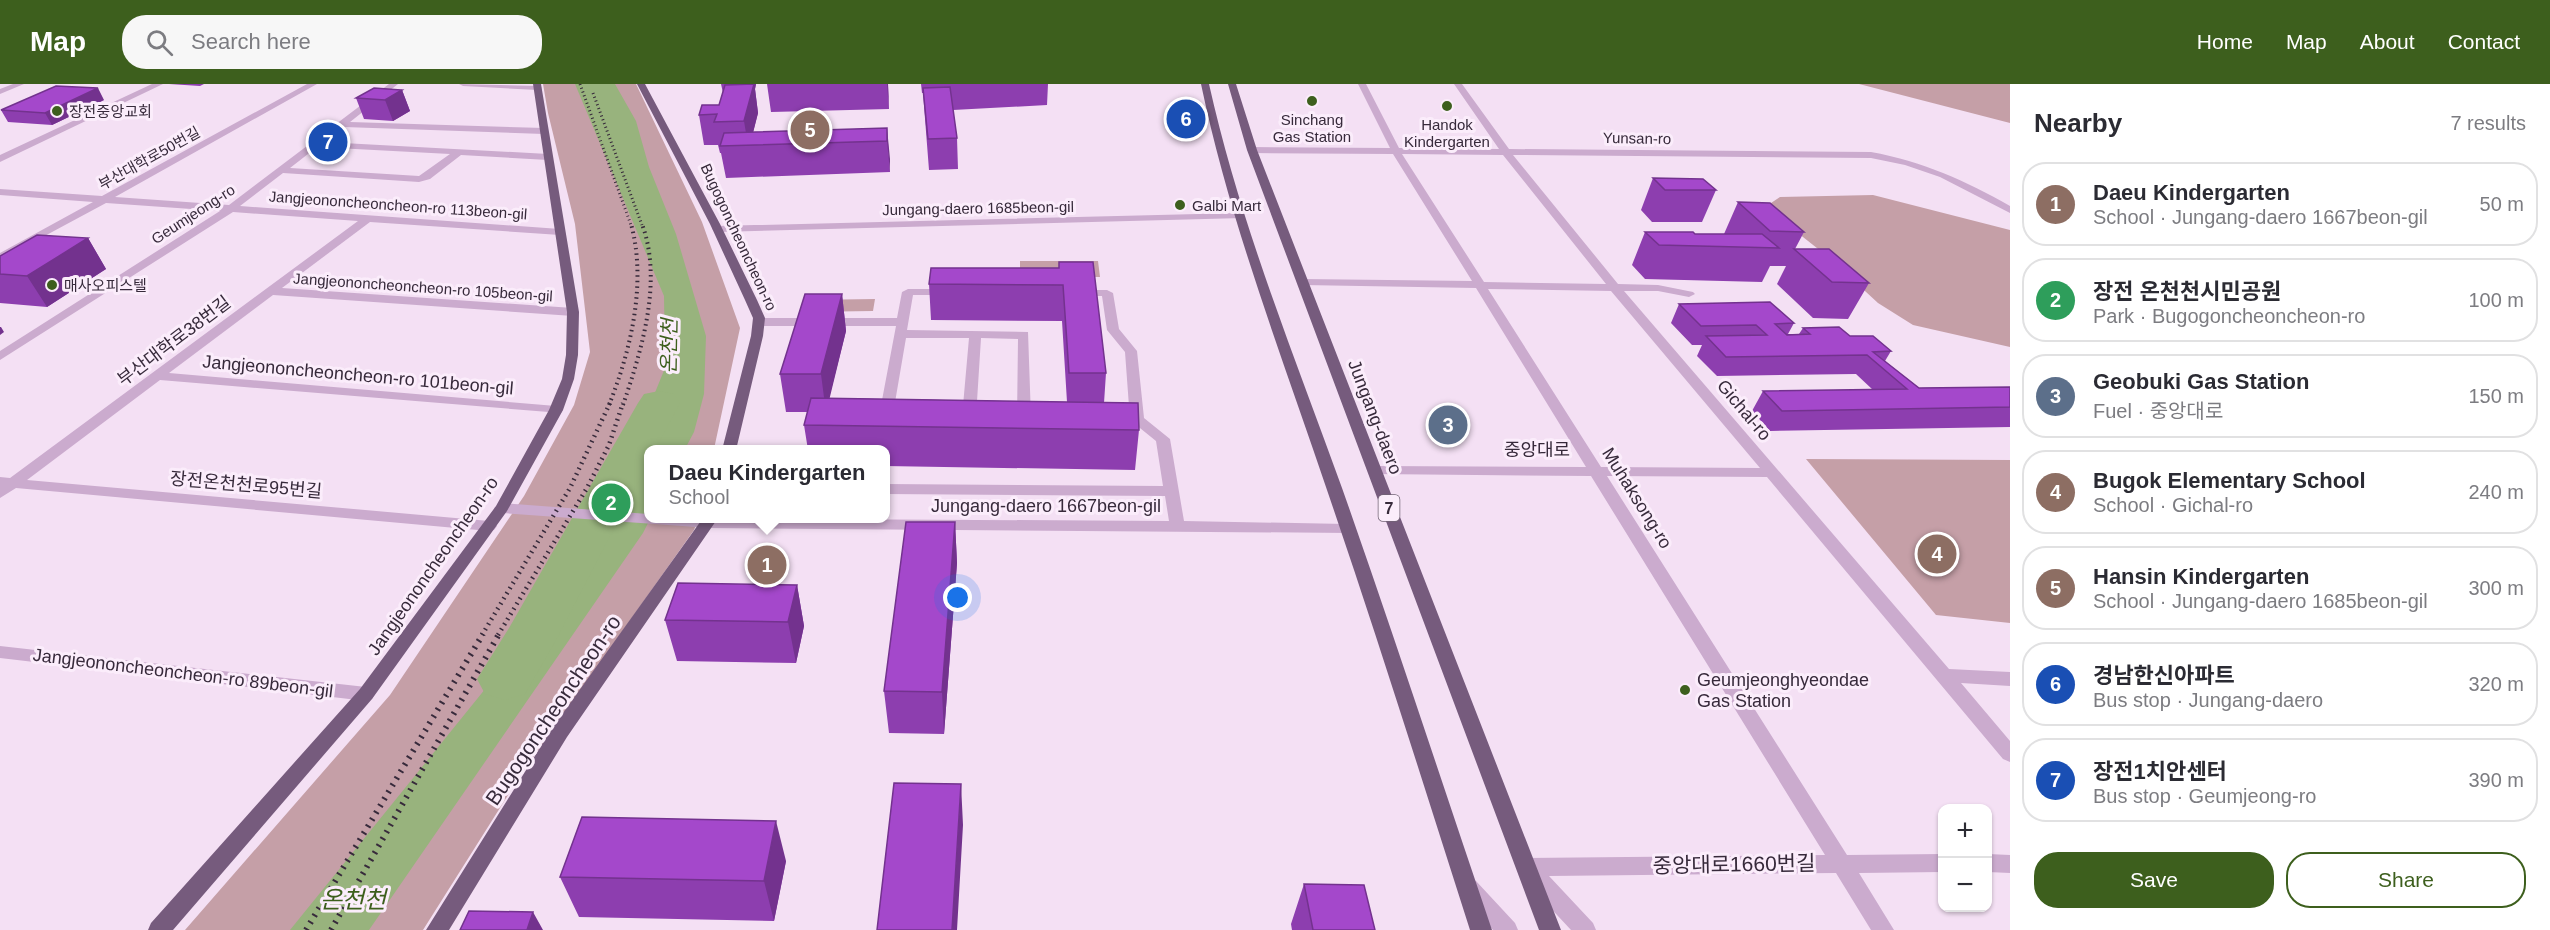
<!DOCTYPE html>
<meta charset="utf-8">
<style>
body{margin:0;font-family:Arial,"Noto Sans KR",sans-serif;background:#f7f7f7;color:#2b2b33}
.controls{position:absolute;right:18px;bottom:18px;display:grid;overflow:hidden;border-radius:12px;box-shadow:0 2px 4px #0004}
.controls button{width:54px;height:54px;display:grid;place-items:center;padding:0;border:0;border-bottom:2px solid #e1e1e2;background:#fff;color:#2b2b33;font:30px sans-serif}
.you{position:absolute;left:958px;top:514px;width:21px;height:21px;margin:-15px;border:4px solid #fff;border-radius:50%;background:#1a73e8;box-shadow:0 0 0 9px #1a73e833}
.badge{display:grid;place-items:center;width:39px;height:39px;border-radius:50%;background:#3d5f1d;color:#fff;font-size:20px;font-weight:700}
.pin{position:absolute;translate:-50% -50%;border:3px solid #fff;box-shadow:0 2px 6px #0006}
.popup{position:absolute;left:644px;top:361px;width:246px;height:78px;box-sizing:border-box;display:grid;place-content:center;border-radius:12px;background:#fff;filter:drop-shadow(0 2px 4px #0005);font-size:20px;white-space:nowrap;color:#7c7c81}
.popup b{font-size:22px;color:#2b2b33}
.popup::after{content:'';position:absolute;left:50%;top:100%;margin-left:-12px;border:12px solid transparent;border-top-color:#fff}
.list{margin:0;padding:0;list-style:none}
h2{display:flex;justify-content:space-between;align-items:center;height:78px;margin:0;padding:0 24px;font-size:26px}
h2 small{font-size:20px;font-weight:400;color:#7c7c81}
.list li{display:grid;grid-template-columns:39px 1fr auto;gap:18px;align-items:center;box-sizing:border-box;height:84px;margin:0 12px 12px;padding:0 12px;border:2px solid #e1e1e2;border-radius:24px}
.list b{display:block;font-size:22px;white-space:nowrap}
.list p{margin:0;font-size:20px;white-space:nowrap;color:#7c7c81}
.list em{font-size:20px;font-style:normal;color:#7c7c81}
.actions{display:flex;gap:12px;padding:18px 24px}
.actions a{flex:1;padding:14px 0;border:2px solid #3d5f1d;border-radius:24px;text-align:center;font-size:21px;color:#3d5f1d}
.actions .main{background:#3d5f1d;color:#fff}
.icon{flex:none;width:33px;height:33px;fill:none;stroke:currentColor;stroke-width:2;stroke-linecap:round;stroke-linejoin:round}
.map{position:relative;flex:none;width:2010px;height:846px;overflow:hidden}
header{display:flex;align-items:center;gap:36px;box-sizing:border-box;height:84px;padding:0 30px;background:#3d5f1d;color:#fff}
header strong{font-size:28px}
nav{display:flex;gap:33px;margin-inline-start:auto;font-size:21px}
.search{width:420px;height:54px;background:#f7f7f7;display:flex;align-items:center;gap:15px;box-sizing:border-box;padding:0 21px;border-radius:24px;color:#7c7c81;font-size:22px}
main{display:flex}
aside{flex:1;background:#fff}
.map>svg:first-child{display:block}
.green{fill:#c59fa7}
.water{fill:#98b37d}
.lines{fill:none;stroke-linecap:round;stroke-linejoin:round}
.river{fill:#98b37d;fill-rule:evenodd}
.minor{fill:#cbabce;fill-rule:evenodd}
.major{fill:#765b7d;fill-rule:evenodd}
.rail-far3{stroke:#372a3b;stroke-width:3;stroke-dasharray:1 3;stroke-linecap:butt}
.rail-far2{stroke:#372a3b;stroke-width:4;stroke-dasharray:1.5 4;stroke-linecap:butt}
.rail-far1{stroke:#372a3b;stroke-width:4.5;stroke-dasharray:1.5 4.5;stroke-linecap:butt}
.rail{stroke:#372a3b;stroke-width:6;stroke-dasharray:2 6;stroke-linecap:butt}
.wall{fill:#8d3eaf}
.shaded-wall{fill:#73328e}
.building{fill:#a448cb;stroke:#73328e;stroke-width:1.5}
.poi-dot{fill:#3d5f1d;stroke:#fbedfb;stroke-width:2}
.labels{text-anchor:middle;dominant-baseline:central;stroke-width:6;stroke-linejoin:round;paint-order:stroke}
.far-poi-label{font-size:15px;fill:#372a3b;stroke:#fbedfb;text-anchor:start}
.far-street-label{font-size:15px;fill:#372a3b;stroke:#fbedfb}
.shield{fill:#fbedfb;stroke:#726475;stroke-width:1.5}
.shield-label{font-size:16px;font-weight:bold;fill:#372a3b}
.street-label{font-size:18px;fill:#372a3b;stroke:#fbedfb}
.poi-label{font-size:18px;fill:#372a3b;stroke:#fbedfb;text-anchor:start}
.water-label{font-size:20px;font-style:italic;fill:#3d5f1d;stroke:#fbedfb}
.near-street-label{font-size:21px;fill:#372a3b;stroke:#fbedfb}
.near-water-label{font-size:24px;font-style:italic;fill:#3d5f1d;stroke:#fbedfb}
</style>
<header>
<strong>Map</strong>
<div class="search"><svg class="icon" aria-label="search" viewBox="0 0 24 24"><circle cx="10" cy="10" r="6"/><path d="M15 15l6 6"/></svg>Search here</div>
<nav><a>Home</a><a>Map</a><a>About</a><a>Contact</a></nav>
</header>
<main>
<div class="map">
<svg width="2010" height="846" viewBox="0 0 2010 846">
<rect width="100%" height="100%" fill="#f4e0f4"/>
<path class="green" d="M543,0H636L702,138L740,244L714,365L648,366V434L698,435L694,446L520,692L423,846H185L390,611L524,412L574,321L590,268L575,140L548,29Z
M1859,0H2010V39Z
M1873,111L2010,146V263L1913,241L1878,219L1827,172L1765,123L1780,113Z
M1020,177H1098L1100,193L1020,192Z
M875,215L873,227L804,228L807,216Z
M1806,375L2010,376V539L1936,531Z"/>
<path class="water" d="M575,0H615L636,37L649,83L676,150L706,252L704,310L694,348L685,365L648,366V434L650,435L643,449L369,846H290L584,483L665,284L664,212Z"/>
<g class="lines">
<path class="river" d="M659,307L674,310L680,319L655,366H648V379L555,558L525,610L505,616L485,610L477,595L509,544L638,319L644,310Z"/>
<path class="minor" d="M13,0H24L0,10V5Z
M152,0H163L0,78V71Z
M307,0H317L115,113L229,121L389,0H398L350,38L544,44L548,47L544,50L344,43L324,58L548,70L553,73L548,76L461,71L430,95L419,98L283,89L240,122L560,145L565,148L560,151L370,138L282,204L573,224L579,228L573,232L273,211L169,289L556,322L563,326L561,329L160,296L27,396L489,437L494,438L497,442L494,446L489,447L16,404L0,414V393L10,394L358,137L233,128L0,276V267L220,127L106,119L0,176V169L93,118L0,111V105L102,112ZM317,63L450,70L419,92L290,84Z
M459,0L538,2L542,4L538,6L463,2Z
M1358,0H1366L1399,64L1499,65L1454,0H1462L1509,65L1871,68C1922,77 1966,97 2010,122V129L1940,93L1905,81L1871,74L1513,71L1618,200L1658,201L1693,208L1695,210L1689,213L1658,207H1624L1949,585L2010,588V602L1961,599L2010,657V678L2003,675L1767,393L1607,392L1847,771L1942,770V788L1859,789L1894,846H1871L1836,789L1549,792L1593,839L1596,846H1571L1519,790L1516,783L1519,776L1526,774L1825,771L1591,392L1374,390L1367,386L1374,382L1586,383L1476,204L1303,201L1297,198L1303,195L1472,197L1393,70L1252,69L1247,66L1252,63L1390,64ZM1402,70L1503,71L1606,200L1484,198ZM1488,205L1611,207L1760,384L1601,383Z
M1239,129L1244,132L1243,134L717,148L712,145L717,142Z
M908,205H948L954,208L948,211H913L907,246L1028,248L1031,334L1029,337H1019L1017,334L1018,255L981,254L976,333L969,337L962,333L969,254H906L893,330L895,332L886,336L879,332L896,242H759L753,238L759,234H897L902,208Z
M1107,206L1113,209L1119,245L1137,267L1144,334L1170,355L1184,437L1346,440L1354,445L1351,449L710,444L502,429L494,424L502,419L648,430V434L1169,437L1165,412L885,410V400L1163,402L1156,357L1130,336L1125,268L1107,246L1102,212H1077L1071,209L1077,206Z
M0,562L366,603L372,605L375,610L372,615L366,617L0,574Z
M1988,770L2010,771V789L1988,788Z
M1469,794L1476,797L1515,839L1518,846H1493L1462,811L1458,804L1462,797Z"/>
<path class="major" d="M533,0H541L579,228L578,271L574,295L563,326L507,427L372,615L173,846H148L151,839L360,605L496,422L549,326L562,295L566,271L567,228Z
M637,0H645L720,140L757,216L765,234L763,252L736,366H722L751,252L753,234L745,216L710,140Z
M1201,0H1209C1240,139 1294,271 1342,404C1394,551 1442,699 1492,846H1470C1423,699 1377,552 1327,406C1282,272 1230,139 1201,0Z
M1228,0H1236L1257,66L1561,846H1539L1247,66Z
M703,434H718L567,653L449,846H426L553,643Z"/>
<path class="rail-far3" d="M580,0L631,141
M593,9L642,141"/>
<path class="rail-far2" d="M609,321C631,266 647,198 631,140
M623,321C642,265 663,197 642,140"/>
<path class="rail-far1" d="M482,551L570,404L610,319
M498,551L587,404L609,361L623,319"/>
<path class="rail" d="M306,846L483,550
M331,846L499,550"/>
</g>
<path class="wall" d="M169,0H204L200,2Z
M721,0H756L755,5L758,29L753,48L887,44L890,88L726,94L721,69H720L718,61H704L699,31L719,21L723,9Z
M767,0H888L889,25L771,28Z
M921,0H1048L1047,21L953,26L957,54L958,85L929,86L923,9H922Z
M402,6L410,27L393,37L364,35L356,14Z
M104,16L52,41L8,38L1,26Z
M1653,94L1716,106L1702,138H1652L1641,126Z
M1738,118L1804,148L1795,165L1869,199L1848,235L1813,234L1777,200L1786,182H1770L1762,198L1645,195L1632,181L1645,148L1695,150H1724Z
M88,154L106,185L47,223L0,219V172Z
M1059,178L1106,289L1104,319L1139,346L1135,386L885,382V366H808L804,341L808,328H786L780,290L842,210L846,247L829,314L1067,318L1062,237L931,236L929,200L1059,184Z
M1679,220L1794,239L1788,250H1799L1803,244L1850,252L1891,267L1885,277L1919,304L2010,303V343L1770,347L1752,327L1763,307L1873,306L1856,290L1717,292L1697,272L1702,261H1692L1671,239Z
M955,438L957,479L944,650L889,649L884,607Z
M797,501L804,542L796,579L677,577L665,536Z
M786,777L774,837L579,833L560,793Z
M1304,800L1375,846H1292L1291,840Z"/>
<path class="shaded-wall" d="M748,0H756L755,5L758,29L750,61H748L744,37Z
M887,0H888L889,25Z
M98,4L104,16L52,41L45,29Z
M402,6L410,27L393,37L385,16Z
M887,44L890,75V88L887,57Z
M88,154L106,185L47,223L27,192Z
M842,210L846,247L826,329L821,290Z
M0,243H1L4,248L0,251Z
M955,438L957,479L944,650L942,608Z
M797,501L804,542L796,579L788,538Z
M961,700L963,741L957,846H952Z
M776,737L786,777L774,837L764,797Z
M533,828L543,846H527Z"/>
<path class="building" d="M754,0L744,37L714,38L717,30L699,31L702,21H719L725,1Z
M56,2L98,4L45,29L1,26Z
M950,3L957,54L928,55L923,4Z
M374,4L402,6L385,16L356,14Z
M887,44V57L720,62L724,49Z
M1653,94L1703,95L1716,106H1665Z
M1738,118L1770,119L1804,148L1770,147Z
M1645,148H1693L1695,150H1762L1779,164L1659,161Z
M37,151L88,154L27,192L0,190V172Z
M1794,165H1829L1869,199L1832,198Z
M1059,178H1093L1106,289H1069L1063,201L929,200L931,184H1059Z
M805,210H842L821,290H780Z
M1770,218L1794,239L1775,240L1787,251L1810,250L1803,244L1839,243L1850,252H1873L1891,267L1873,268L1919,304L2010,303V323L1782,327L1763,307L1907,305L1867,271L1726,273L1706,252L1767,251L1756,241L1701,242L1679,220Z
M811,314L1138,319L1139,346L804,341Z
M906,438H955L942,608L884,607Z
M678,499L797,501L788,538L665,536Z
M894,699L961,700L952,846H877Z
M582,733L776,737L764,797L560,793Z
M1304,800L1364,801L1375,846H1313Z
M469,827L533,828L527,846H460Z"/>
<g class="poi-dot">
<circle cx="1312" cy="17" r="6"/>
<circle cx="1447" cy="22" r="6"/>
<circle cx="57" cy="27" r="6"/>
<circle cx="1180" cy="121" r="6"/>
<circle cx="52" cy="201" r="6"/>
<circle cx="1685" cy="606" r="6"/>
</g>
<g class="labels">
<g class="far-poi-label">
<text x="69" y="27">장전중앙교회</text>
<text x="1312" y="35" text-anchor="middle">Sinchang<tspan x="1312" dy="17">Gas Station</tspan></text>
<text x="1447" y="40" text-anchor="middle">Handok<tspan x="1447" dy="17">Kindergarten</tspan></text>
<text x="1192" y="121">Galbi Mart</text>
<text x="64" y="201">매사오피스텔</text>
</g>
<g class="far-street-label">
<text transform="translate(1637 54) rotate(1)">Yunsan-ro</text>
<text transform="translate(149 74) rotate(-29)">부산대학로50번길</text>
<text transform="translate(398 121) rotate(4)">Jangjeononcheoncheon-ro 113beon-gil</text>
<text transform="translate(978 124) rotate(-1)">Jungang-daero 1685beon-gil</text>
<text transform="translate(193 130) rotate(-33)">Geumjeong-ro</text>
<text transform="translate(739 153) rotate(65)">Bugogoncheoncheon-ro</text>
<text transform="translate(423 203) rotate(4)">Jangjeononcheoncheon-ro 105beon-gil</text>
</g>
<rect class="shield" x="1378.5" y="411" width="21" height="26" rx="4.5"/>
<g class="shield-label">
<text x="1389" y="424">7</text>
</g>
<g class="street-label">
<text transform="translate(174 257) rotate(-37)">부산대학로38번길</text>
<text transform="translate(358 291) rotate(5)">Jangjeononcheoncheon-ro 101beon-gil</text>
<text transform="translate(1744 326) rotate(50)">Gichal-ro</text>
<text transform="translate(1375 333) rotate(69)">Jungang-daero</text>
<text x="1537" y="366">중앙대로</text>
<text transform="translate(246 401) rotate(5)">장전온천천로95번길</text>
<text transform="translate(1637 414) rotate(58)">Muhaksong-ro</text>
<text x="1046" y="422">Jungang-daero 1667beon-gil</text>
<text transform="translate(433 482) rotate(-55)">Jangjeononcheoncheon-ro</text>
<text transform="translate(183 589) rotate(7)">Jangjeononcheoncheon-ro 89beon-gil</text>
</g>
<g class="poi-label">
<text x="1697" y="596">Geumjeonghyeondae<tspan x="1697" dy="21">Gas Station</tspan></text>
</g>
<g class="water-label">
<text transform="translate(669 262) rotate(-89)">온천천</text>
</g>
<g class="near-street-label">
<text transform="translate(553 626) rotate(-56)">Bugogoncheoncheon-ro</text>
<text transform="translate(1734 780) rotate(-1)">중앙대로1660번길</text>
</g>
<g class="near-water-label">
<text x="353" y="815">온천천</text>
</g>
</g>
</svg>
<div class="controls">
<button>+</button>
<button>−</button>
</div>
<div class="you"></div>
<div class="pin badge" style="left:767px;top:481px;background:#8d6e63">1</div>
<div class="popup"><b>Daeu Kindergarten</b>School</div>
<div class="pin badge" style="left:611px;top:419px;background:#2e9e5b">2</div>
<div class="pin badge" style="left:1448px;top:341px;background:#5c6f8a">3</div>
<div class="pin badge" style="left:1937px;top:470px;background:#8d6e63">4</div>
<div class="pin badge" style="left:810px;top:46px;background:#8d6e63">5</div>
<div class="pin badge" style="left:1186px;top:35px;background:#1a4fb4">6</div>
<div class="pin badge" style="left:328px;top:58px;background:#1a4fb4">7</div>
</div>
<aside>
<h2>Nearby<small>7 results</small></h2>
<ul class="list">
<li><span class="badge" style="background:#8d6e63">1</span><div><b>Daeu Kindergarten</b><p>School · Jungang-daero 1667beon-gil</p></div><em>50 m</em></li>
<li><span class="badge" style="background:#2e9e5b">2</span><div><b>장전 온천천시민공원</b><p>Park · Bugogoncheoncheon-ro</p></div><em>100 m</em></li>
<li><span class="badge" style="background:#5c6f8a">3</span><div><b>Geobuki Gas Station</b><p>Fuel · 중앙대로</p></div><em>150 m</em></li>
<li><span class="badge" style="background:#8d6e63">4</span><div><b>Bugok Elementary School</b><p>School · Gichal-ro</p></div><em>240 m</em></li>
<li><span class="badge" style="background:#8d6e63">5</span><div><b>Hansin Kindergarten</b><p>School · Jungang-daero 1685beon-gil</p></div><em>300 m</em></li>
<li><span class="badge" style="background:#1a4fb4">6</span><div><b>경남한신아파트</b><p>Bus stop · Jungang-daero</p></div><em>320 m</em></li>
<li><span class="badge" style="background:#1a4fb4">7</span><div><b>장전1치안센터</b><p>Bus stop · Geumjeong-ro</p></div><em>390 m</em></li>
</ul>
<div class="actions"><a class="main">Save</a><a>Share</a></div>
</aside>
</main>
